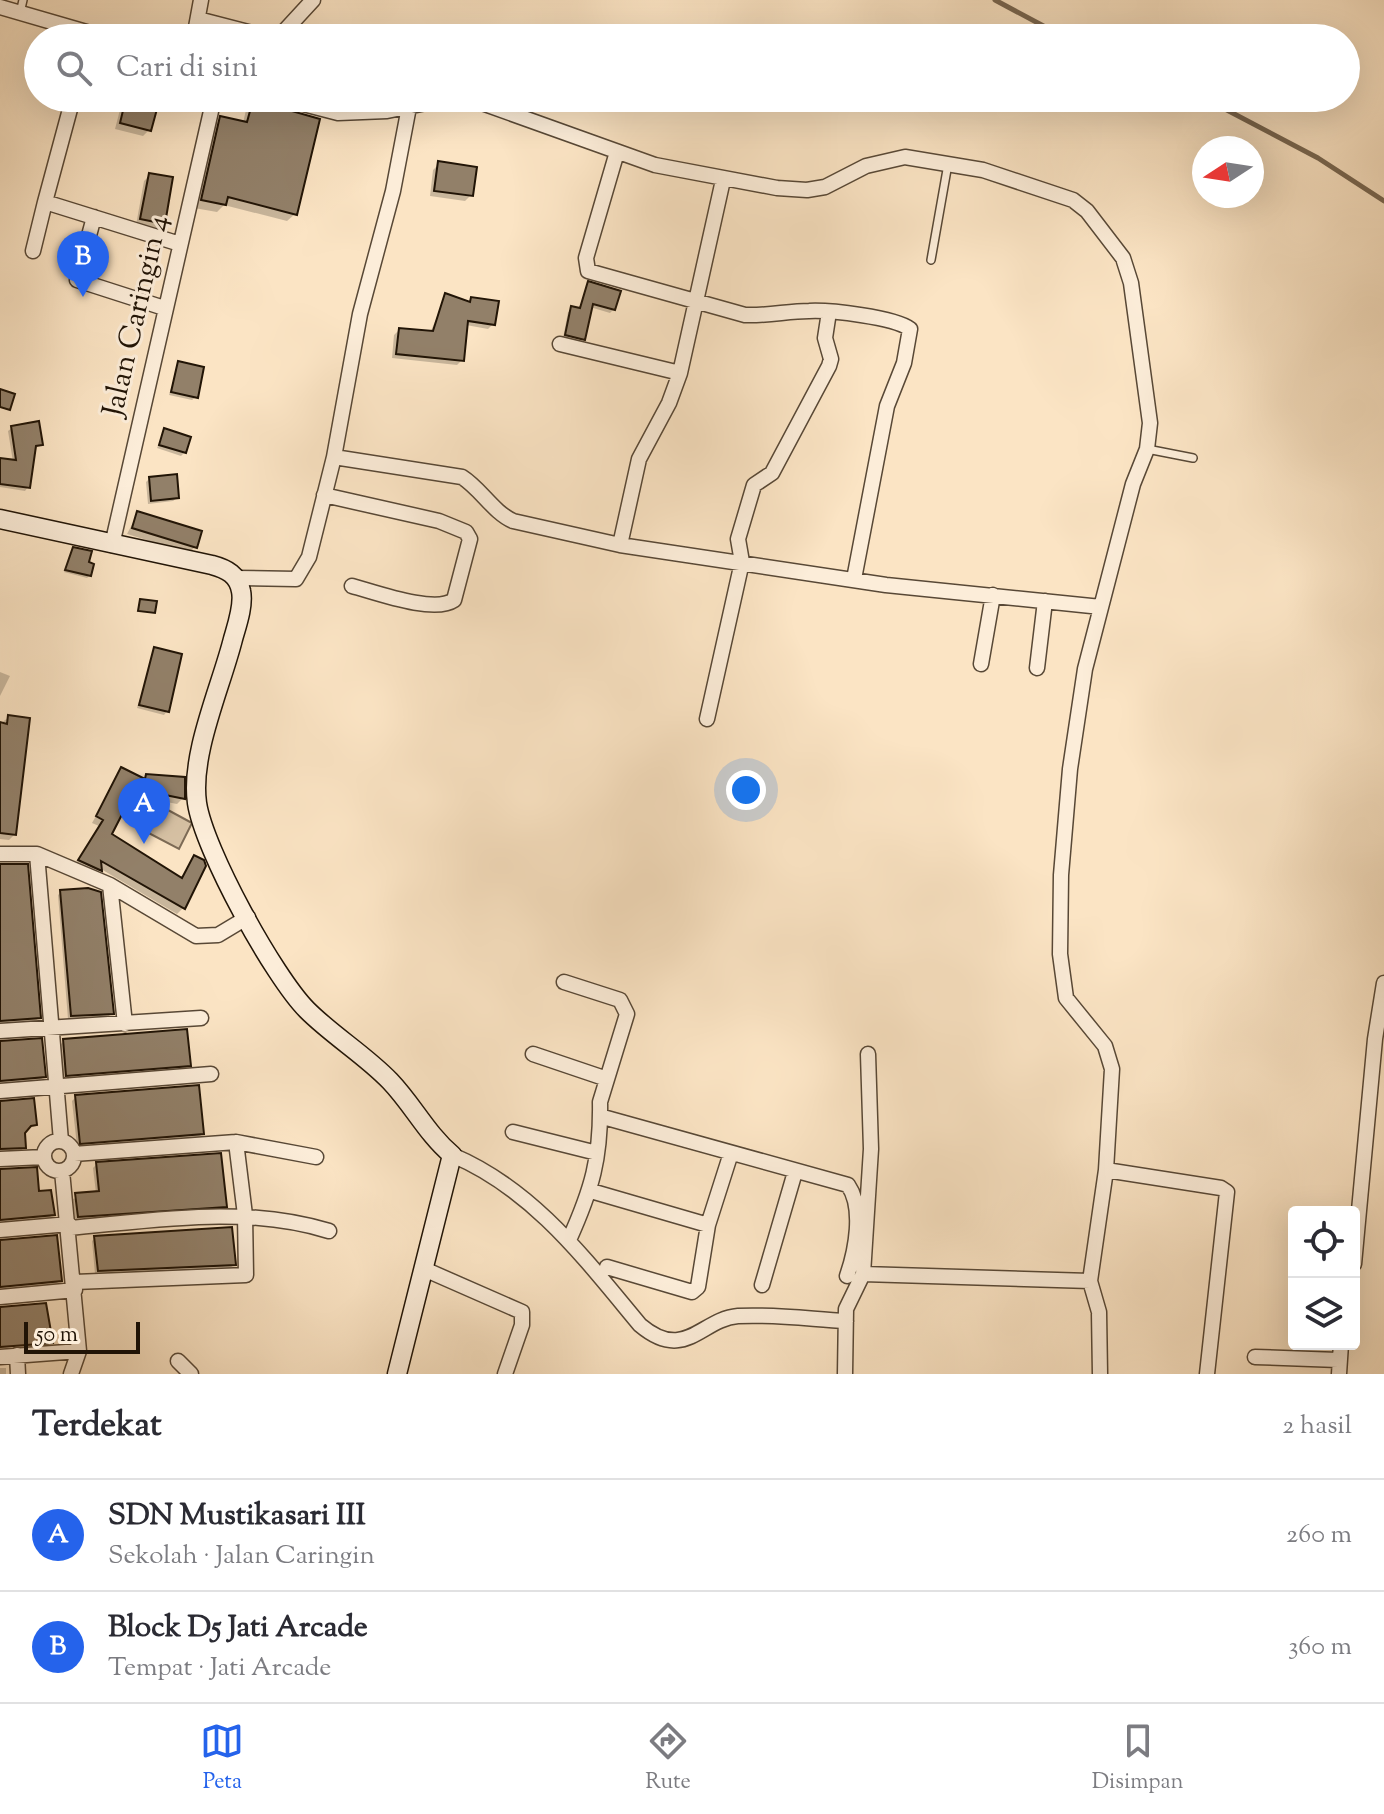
<!DOCTYPE html>
<html lang="id">
<meta charset="utf-8">
<style>
body{margin:0;font-family:"Sorts Mill Goudy",serif;background:#f7f7f7;color:#2b2b33}
.controls{position:absolute;right:24px;bottom:24px;display:grid;overflow:hidden;border-radius:8px;box-shadow:0 8px 32px #0002}
.controls button{width:72px;height:72px;display:grid;place-items:center;padding:0;border:0;border-bottom:2px solid #e1e1e2;background:#fff;color:#2b2b33;font:40px sans-serif}
.compass{position:absolute;left:1192px;top:136px;width:72px;height:72px;border-radius:50%;background:#fff;box-shadow:0 8px 32px #0002;rotate:258deg}
.scale{position:absolute;left:24px;bottom:20px;width:116px;box-sizing:border-box;padding-left:8px;border:4px solid #211406;border-top:0;font-size:22px;line-height:28px;white-space:nowrap;color:#211406;-webkit-text-stroke:6px #fcedd9;paint-order:stroke}
.you{position:absolute;left:746px;top:790px;width:28px;height:28px;margin:-20px;border:6px solid #fff;border-radius:50%;background:#1a73e8;box-shadow:0 0 0 12px #1a73e833}
.badge{display:grid;place-items:center;width:52px;height:52px;border-radius:50%;background:#2563eb;color:#fff;font-size:26px;font-weight:700}
.pin{position:absolute;translate:-50% -66px;filter:drop-shadow(0 2px 4px #0008)}
.pin::after{content:'';position:absolute;top:42px;width:28px;height:24px;background:inherit;clip-path:polygon(0 0,100% 0,50% 100%)}
.list{margin:0;padding:0;list-style:none}
h2{display:flex;justify-content:space-between;align-items:center;height:104px;margin:0;padding:0 32px;font-size:34px}
h2 small{font-size:26px;font-weight:400;color:#7c7c81}
.list li{display:grid;grid-template-columns:52px 1fr auto;gap:24px;align-items:center;box-sizing:border-box;height:112px;padding:0 32px;border-top:2px solid #e1e1e2}
.list b{display:block;font-size:30px;white-space:nowrap}
.list p{margin:0;font-size:26px;white-space:nowrap;color:#7c7c81}
.list em{font-size:26px;font-style:normal;color:#7c7c81}
.icon{flex:none;width:44px;height:44px;fill:none;stroke:currentColor;stroke-width:2;stroke-linecap:round;stroke-linejoin:round}
.map{position:relative;flex:none;width:1384px;height:1374px;overflow:hidden}
.search{position:absolute;background:#fff;box-shadow:0 8px 32px #0002;left:24px;right:24px;top:24px;height:88px;display:flex;align-items:center;gap:20px;box-sizing:border-box;padding:0 28px;border-radius:44px;color:#7c7c81;font-size:30px}
.sheet{height:328px;background:#fff}
nav{display:flex;justify-content:space-around;align-items:center;box-sizing:border-box;height:112px;border-top:2px solid #e1e1e2;background:#fff;font-size:22px;color:#7c7c81}
nav a{display:grid;justify-items:center;gap:4px}
nav .on{color:#2563eb}
.map>svg:first-child{display:block}
.green{fill:#d6c1a4;stroke:#7c6a55;stroke-width:2}
.shadow{fill:#0003}
.lines{fill:none;stroke-linecap:round;stroke-linejoin:round}
.stream{stroke:#776651;stroke-width:5}
.building{fill:#928069;stroke:#211406;stroke-width:2}
.lane-casing{stroke:#584836;stroke-width:10}
.street-casing{stroke:#584836;stroke-width:17}
.secondary-casing{stroke:#211406;stroke-width:21}
.lane{stroke:#fcedd9;stroke-width:7}
.street{stroke:#fcedd9;stroke-width:14}
.secondary{stroke:#fcedd9;stroke-width:18}
.labels{text-anchor:middle;dominant-baseline:central;stroke-width:6;stroke-linejoin:round;paint-order:stroke}
.street-label{font-size:30px;fill:#211406;stroke:#fcedd9}
</style>
<div class="map">
<svg width="1384" height="1374" viewBox="0 0 1384 1374">
<rect width="100%" height="100%" fill="#fbe4c4"/>
<filter id="stains"><feTurbulence type="fractalNoise" baseFrequency=".0025" numOctaves="4"/><feColorMatrix values="0 0 0 0 .2 0 0 0 0 .09 0 0 0 0 .02 0 0 0 .5 -.17"/></filter>
<radialGradient id="worn" r=".72"><stop offset=".6" stop-color="#630" stop-opacity="0"/><stop offset="1" stop-color="#630" stop-opacity=".3"/></radialGradient>
<path class="green" d="M155,803L192,823L179,849L141,829Z"/>
<path class="shadow" d="M123,98H158L149,130L143,136L115,129Z
M253,102L295,214L287,221L224,205L217,212L194,208L213,126L221,118L243,123L246,110Z
M439,164L471,195L465,201L430,196L433,170Z
M150,175L163,223L157,229L136,225L144,181Z
M588,285L614,309L610,313L590,307L584,339L580,342L563,338L568,312L579,310Z
M446,296L468,303L472,299L493,324L488,329L466,325L462,360L457,365L392,358L394,335L399,330L430,333Z
M179,363L196,397L192,400L169,395Z
M12,428L40,445L33,449L28,487L25,491L0,487V460L13,462L8,431Z
M165,431L185,452L181,456L157,448Z
M149,479L177,498L173,501L148,504L146,482Z
M138,513L195,547L189,553L127,534Z
M73,549L90,575L87,578L64,572Z
M155,649L167,711L164,715L137,708Z
M0,672L10,676L0,696Z
M9,717L15,834L9,840L0,839V724Z
M122,769L142,780L146,776L183,798L177,804L130,795L110,835L181,879L194,858L183,908L177,914L101,869L94,876L74,866L99,826L92,823Z
M0,866L39,1018L35,1021L0,1023Z
M61,892L112,1013L109,1016L68,1019L58,895Z
M0,1041L44,1077L40,1080L0,1083Z
M64,1041L189,1065L186,1068L63,1078L60,1045Z
M76,1097L202,1134L199,1137L77,1146L72,1101Z
M0,1103L35,1124L23,1133L24,1147L21,1151L0,1152Z
M97,1164L225,1206L221,1209L75,1220L73,1199L96,1193L93,1168Z
M0,1171L37,1194L52,1215L49,1218L0,1222Z
M95,1238L234,1265L230,1268L95,1274L92,1241Z
M0,1242L60,1280L56,1284L0,1289Z
M0,1309L51,1342L48,1346L0,1349Z
M0,1368H6V1374H0Z"/>
<g class="lines">
<path class="stream" d="M995,0L1066,38
M1204,98L1318,158L1384,201"/>
</g>
<path class="building" d="M126,98H160L151,131L120,123Z
M253,100L320,119L297,215L228,197L226,205L201,200L220,116L247,122Z
M438,161L477,167L473,196L434,191Z
M149,173L173,177L165,224L140,219Z
M588,281L621,291L615,310L593,304L585,340L565,335L571,306L580,308Z
M445,293L470,302L471,297L499,301L495,325L468,321L464,361L396,354L399,328L433,331Z
M178,361L204,367L198,398L171,392Z
M0,389L15,394L10,410L0,407Z
M39,421L43,445L36,446L30,488L0,484V458L16,460L11,426Z
M164,428L191,437L186,453L159,445Z
M177,474L179,498L151,501L149,477Z
M137,511L202,531L197,548L132,528Z
M73,547L92,551L89,562L94,564L91,576L65,570Z
M140,599L157,601L155,613L138,611Z
M154,647L182,654L169,712L139,705Z
M8,715L30,718L16,835L0,833V722L7,724Z
M121,767L145,779L146,774L185,777V799L135,789L112,834L182,878L194,855L204,860L206,866L185,909L101,861L102,871L78,860L103,820L96,816Z
M0,864H28L41,1018L0,1021Z
M88,888L101,892L114,1014L71,1016L60,890Z
M187,1029L191,1066L66,1076L63,1039Z
M42,1038L46,1077L0,1081V1041Z
M199,1085L204,1134L80,1144L75,1095Z
M34,1098L37,1125L31,1126L25,1133L26,1148L0,1149V1101Z
M221,1153L227,1207L78,1217L75,1193L99,1191L96,1162Z
M37,1167L39,1191L51,1190L55,1215L0,1220V1169Z
M232,1227L236,1265L98,1271L94,1236Z
M57,1235L62,1281L0,1287V1240Z
M46,1303L53,1343L0,1347V1307Z"/>
<g class="lines">
<defs>
<path id="lane" d="M20,13L23,0
M931,260L948,164
M1147,449L1193,458"/>
<path id="street" d="M0,7L107,38
M198,19L268,37
M194,38L201,0
M278,38L313,0
M73,98L45,202L180,244
M280,98L338,113L387,111L441,100L479,102L655,165L777,188L807,190L825,187L866,166L905,157L983,170L1073,200L1087,211L1123,258L1131,283L1150,423L1147,449L1133,484L1085,669L1070,769L1061,875L1060,954L1066,998L1105,1046L1112,1069L1106,1170L1090,1281L1099,1312L1100,1374
M617,152L586,258L588,271L745,315C768,316 788,311 809,311C830,310 894,317 910,329L904,363L887,406L854,579
M94,217L77,280L161,307
M33,251L45,202
M560,344L680,373
M334,457L462,477C481,489 493,512 513,521L620,545L886,585L1101,607
M324,495L439,521L466,532L470,539L454,600C434,614 375,592 352,586
M112,545L214,98
M620,545L639,459L669,403L680,373L723,180
M236,578L296,579L309,557L334,457L360,314L393,191L409,107
M981,664L993,595
M1037,668L1045,601
M707,719L742,562L738,539L754,485L772,473L829,366L831,359L825,338L829,312
M0,854H37L110,885L196,936L218,935L248,917
M37,854L61,1141
M110,885L125,1024
M564,982L620,1000L627,1014L600,1102C601,1158 592,1189 569,1240
M0,1031L201,1018
M533,1054L607,1079
M0,1091L211,1074
M603,1117L848,1185C864,1208 856,1250 847,1276
M513,1132L597,1153
M44 1156a15 15 0 1 1 30 0a15 15 0 1 1-30 0Z
M74,1154L236,1142L316,1157
M452,1155C533,1189 585,1259 640,1325C685,1363 701,1319 738,1316C773,1314 810,1319 846,1321
M0,1159L44,1157
M1106,1170L1221,1188L1227,1192L1207,1374
M62,1171L79,1351L71,1374
M591,1191L708,1225L731,1153
M69,1228C157,1220 244,1205 329,1231
M0,1230L69,1224
M1354,1264L1375,1039L1384,983
M607,1267L692,1292L698,1287L708,1225
M424,1269L522,1312V1325L505,1374
M863,1274L1090,1281
M75,1282L246,1275L245,1215L236,1142
M762,1285L795,1172
M0,1297L75,1290
M17,1355L18,1374
M0,1357L79,1351
M1255,1357L1338,1360
M178,1361L191,1374
M845,1374L846,1309L863,1274L871,1149L868,1054
M1339,1374L1341,1344"/>
<path id="secondary" d="M0,519L212,565C227,569 238,575 241,591C244,605 237,625 233,639C221,687 190,754 197,803C204,850 274,977 307,1010C333,1036 365,1055 390,1081C413,1105 427,1134 452,1155L397,1374"/>
</defs>
<use href="#lane" class="lane-casing"/>
<use href="#street" class="street-casing"/>
<use href="#secondary" class="secondary-casing"/>
<use href="#lane" class="lane"/>
<use href="#street" class="street"/>
<use href="#secondary" class="secondary"/>
</g>
<g class="labels">
<g class="street-label">
<text transform="translate(137 316) rotate(-77)">Jalan Caringin 4</text>
</g>
</g>
<rect width="100%" height="100%" filter="url(#stains)"/>
<rect width="100%" height="100%" fill="url(#worn)"/>
</svg>
<div class="controls">
<button><svg class="icon" aria-label="locate" viewBox="0 0 24 24"><circle cx="12" cy="12" r="6"/><path d="M12 2v4M12 18v4M2 12h4M18 12h4"/></svg></button>
<button><svg class="icon" aria-label="layers" viewBox="0 0 24 24"><path d="M12 4l9 5-9 5-9-5zM3 14l9 5 9-5"/></svg></button>
</div>
<svg class="compass" viewBox="-18 -18 36 36"><path d="M0-13l5 13h-10z" fill="#e53935"/><path d="M0 13l5-13h-10z" fill="#7c7c81"/></svg>
<div class="scale">50 m</div>
<div class="you"></div>
<div class="pin badge" style="left:144px;top:844px">A</div>
<div class="pin badge" style="left:83px;top:297px">B</div>
<div class="search"><svg class="icon" aria-label="search" viewBox="0 0 24 24"><circle cx="10" cy="10" r="6"/><path d="M15 15l6 6"/></svg>Cari di sini</div>
</div>
<section class="sheet">
<h2>Terdekat<small>2 hasil</small></h2>
<ul class="list">
<li><span class="badge">A</span><div><b>SDN Mustikasari III</b><p>Sekolah · Jalan Caringin</p></div><em>260 m</em></li>
<li><span class="badge">B</span><div><b>Block D5 Jati Arcade</b><p>Tempat · Jati Arcade</p></div><em>360 m</em></li>
</ul>
</section>
<nav>
<a class="on"><svg class="icon" aria-label="map" viewBox="0 0 24 24"><path d="M3 6l6-2 6 2 6-2v14l-6 2-6-2-6 2zM9 4v14M15 6v14"/></svg>Peta</a>
<a><svg class="icon" aria-label="directions" viewBox="0 0 24 24"><path d="M12 3l9 9-9 9-9-9zM9 14v-3h6M13 9l2 2-2 2"/></svg>Rute</a>
<a><svg class="icon" aria-label="saved" viewBox="0 0 24 24"><path d="M7 4h10v16l-5-4-5 4z"/></svg>Disimpan</a>
</nav>
